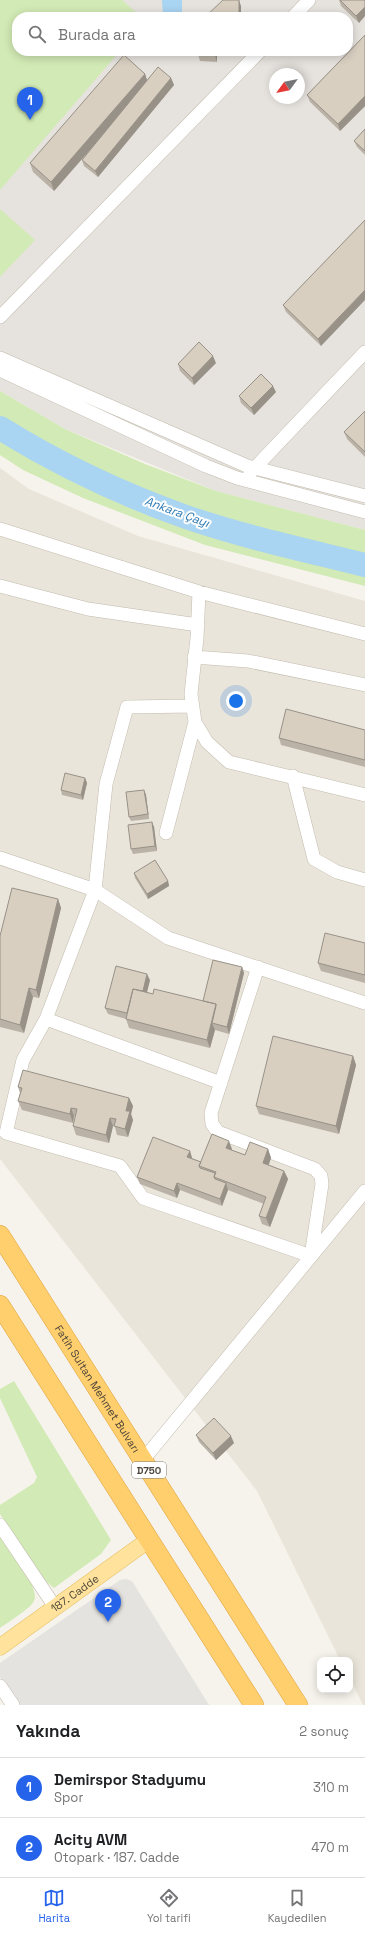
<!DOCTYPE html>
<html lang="tr">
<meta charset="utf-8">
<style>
body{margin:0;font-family:"Space Grotesk",sans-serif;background:#f2f2f2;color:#202124}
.controls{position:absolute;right:12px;bottom:12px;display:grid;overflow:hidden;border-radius:8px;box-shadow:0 2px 10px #0003}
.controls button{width:36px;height:36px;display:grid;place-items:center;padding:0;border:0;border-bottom:1px solid #e0e0e0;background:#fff;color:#202124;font:20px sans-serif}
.compass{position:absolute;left:269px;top:68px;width:36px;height:36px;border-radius:50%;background:#fff;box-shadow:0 2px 10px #0003;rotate:237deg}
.you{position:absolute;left:236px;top:701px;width:14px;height:14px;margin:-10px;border:3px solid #fff;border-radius:50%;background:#1a73e8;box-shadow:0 0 0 6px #1a73e833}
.badge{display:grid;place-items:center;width:26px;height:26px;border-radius:50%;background:#2563eb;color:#fff;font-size:13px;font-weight:700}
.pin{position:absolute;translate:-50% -33px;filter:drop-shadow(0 1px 2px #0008)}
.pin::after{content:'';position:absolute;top:21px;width:14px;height:12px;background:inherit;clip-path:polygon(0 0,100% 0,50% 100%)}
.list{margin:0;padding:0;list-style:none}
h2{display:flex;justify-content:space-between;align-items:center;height:52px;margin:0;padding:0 16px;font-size:17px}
h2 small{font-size:13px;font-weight:400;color:#757577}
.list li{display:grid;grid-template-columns:26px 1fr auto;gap:12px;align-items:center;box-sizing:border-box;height:60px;padding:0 16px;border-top:1px solid #e0e0e0}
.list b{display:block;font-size:15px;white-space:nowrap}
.list p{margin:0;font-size:13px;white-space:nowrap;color:#757577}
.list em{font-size:13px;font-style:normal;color:#757577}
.icon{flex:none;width:22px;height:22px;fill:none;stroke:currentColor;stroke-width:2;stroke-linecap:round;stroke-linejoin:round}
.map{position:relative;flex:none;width:365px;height:1705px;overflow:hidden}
.search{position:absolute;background:#fff;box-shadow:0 2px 10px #0003;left:12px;right:12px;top:12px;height:44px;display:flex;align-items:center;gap:10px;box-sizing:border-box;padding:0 14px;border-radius:16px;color:#757577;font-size:15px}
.sheet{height:172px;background:#fff}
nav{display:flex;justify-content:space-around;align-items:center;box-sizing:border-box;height:56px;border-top:1px solid #e0e0e0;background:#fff;font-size:11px;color:#757577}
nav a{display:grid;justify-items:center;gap:2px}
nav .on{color:#2563eb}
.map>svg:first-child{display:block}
.residential{fill:#eae5da}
.industrial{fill:#e6e2dd;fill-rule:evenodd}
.green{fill:#d2eab5}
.parking{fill:#e5e3e0}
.water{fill:#a9d4f2}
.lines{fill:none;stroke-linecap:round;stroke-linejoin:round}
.river{stroke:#a9d4f2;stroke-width:24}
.minor-casing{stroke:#c2bbae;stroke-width:14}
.major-casing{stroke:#e6c16a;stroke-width:17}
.highway-casing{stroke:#e0a43c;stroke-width:20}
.minor{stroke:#fff;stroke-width:13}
.major{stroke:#ffe39c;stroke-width:16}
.highway{stroke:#ffcf6e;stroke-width:19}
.wall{fill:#bab2a6}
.shaded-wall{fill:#979187}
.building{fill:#d8cfc1;stroke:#979187}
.labels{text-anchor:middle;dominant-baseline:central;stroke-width:4;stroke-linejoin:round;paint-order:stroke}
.shield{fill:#fff;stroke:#817c74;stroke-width:1}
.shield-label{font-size:10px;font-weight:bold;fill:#4b4439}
.street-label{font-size:11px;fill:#4b4439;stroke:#fff}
.water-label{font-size:12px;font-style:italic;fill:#2e7ab2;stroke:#fff}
</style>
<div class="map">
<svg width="365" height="1705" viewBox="0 0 365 1705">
<rect width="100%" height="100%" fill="#f6f3ec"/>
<path class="residential" d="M0,468L29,489L138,536L365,601V1705H363L350,1679V1660H340L257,1491L0,1159Z"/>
<path class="industrial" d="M0,0H365V530L216,491L65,429L0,391ZM17,17H348V51H17ZM275,74H299V98H275Z"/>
<path class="green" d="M0,0H122L141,17H17V51H120L0,190Z
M0,209L35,240L0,277Z
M0,391L65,429L145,464L216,491L365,530V586L205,545L83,498L23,470L0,455Z
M14,1381L111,1540L101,1554L54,1588L42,1578L0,1514V1505L34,1483L37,1477L0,1398V1389Z
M0,1535C8,1547 41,1588 34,1601C30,1609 8,1622 0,1628Z"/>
<path class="parking" d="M126,1579L132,1581L209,1705H20L0,1677V1663L120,1580Z"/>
<path class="water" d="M162,0H182V14L163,15Z"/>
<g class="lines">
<path class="river" d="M0,428C58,464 121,494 186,517C244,537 305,550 365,565"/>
<defs>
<path id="minor" d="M293,17L309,0
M0,317L260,51
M0,358L247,466L365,496
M0,370L206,466L237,478L365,512
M250,473L365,352
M0,529L199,592L365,634
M0,586L88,609L198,625
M199,592L197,638L191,694L195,722L207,742L229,762L365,795
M194,657L248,661L365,685
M192,706L127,707L106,784L95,890L46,1019L23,1060L6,1133L120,1166L143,1198L311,1256
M293,776L314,859L337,872L365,880
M166,833L195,722
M0,858L95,890L168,938L365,1003
M258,967L211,1113L212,1124L218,1132L315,1169L321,1176L322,1184L311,1256
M46,1019L221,1083
M143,1460L365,1191
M0,1525L55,1607
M0,1686L13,1705"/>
<g id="major">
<path id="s1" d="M0,1647L150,1539"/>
</g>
<g id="highway">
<path id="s2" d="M0,1235L298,1705"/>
<path d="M0,1305L254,1705"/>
</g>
</defs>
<use href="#minor" class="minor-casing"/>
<use href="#major" class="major-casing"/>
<use href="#highway" class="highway-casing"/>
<use href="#minor" class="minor"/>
<use href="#major" class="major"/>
<use href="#highway" class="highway"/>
</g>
<path class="wall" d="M339,0H365L359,23L341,6Z
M365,35V106L340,131L310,102L307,95Z
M198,51H241V52H217V62L200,61L198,54Z
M145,74L147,80L171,78L174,85L98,177L84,166L82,160L91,149L54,191L33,172L30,163Z
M365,129V155L357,147L354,141Z
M365,220L321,346L286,312L283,305Z
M216,363L194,385L180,371L178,364Z
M276,392L254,415L241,403L239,396Z
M365,411V457L347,439L344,432Z
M365,730V767L281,745L279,738Z
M85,778L87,783L83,800L62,795L61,790Z
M144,790L146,795L149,819L131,821L129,817Z
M152,822L154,827L157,851L133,854L131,849Z
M134,873L168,881L169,886L148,899L135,878Z
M58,899L61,908L39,998L33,997L24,1033L0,1027V936Z
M365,943V983L321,971L318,963Z
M242,967L244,973L229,1034L215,1030L210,1048L129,1028L126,1019L108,1014L105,1008L150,980L147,992L153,994L203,1001Z
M353,1056L356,1065L339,1134L259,1114L256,1106Z
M18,1087L129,1098L133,1106L131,1114L133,1120L128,1137L117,1135L115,1127L113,1126L109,1143L76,1135L73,1126L75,1117L74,1116L73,1123L22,1110L18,1101L20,1093Z
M232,1149V1150L245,1155L268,1149L271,1158L269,1165L284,1171L288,1179L270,1227L262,1224L259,1216L264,1204L228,1190L222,1206L180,1190L177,1198L140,1184L137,1177L190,1151L192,1158L201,1162Z
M196,1435L234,1443L216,1460L199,1442Z"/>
<path class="shaded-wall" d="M239,0L241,6V17H239Z
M365,7V16L359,23L356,16Z
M215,51H217V62L215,55Z
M145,74L148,83L54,191L51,182Z
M171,78L174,85L98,177L95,171Z
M365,96V106L340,131L338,124Z
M365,290V300L321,346L318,339Z
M213,356L216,363L194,385L192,378Z
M273,386L276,392L254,415L251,408Z
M85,778L87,783L83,800L81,795Z
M144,790L146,795L149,819L148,814Z
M152,822L154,827L157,851L155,846Z
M168,881L169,886L148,899L147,894Z
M58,899L61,908L39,998L36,990Z
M242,967L244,973L229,1034L227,1027Z
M147,974L150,980L145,1000L142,993Z
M29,988L33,997L24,1033L20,1025Z
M216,1004L219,1013L212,1023L215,1030L210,1048L207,1040Z
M353,1056L356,1065L339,1134L336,1126Z
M129,1098L133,1106L131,1114L133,1120L128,1137L125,1129L126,1111Z
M71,1108L74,1116L73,1123L70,1114Z
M110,1118L113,1126L109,1143L106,1135Z
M229,1141L232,1149L229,1157L226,1148Z
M268,1149L271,1158L266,1171L263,1163Z
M190,1151L192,1158L190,1164L187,1157Z
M284,1171L288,1179L270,1227L266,1218Z
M177,1183L180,1190L177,1198L174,1191Z
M226,1183L228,1190L222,1206L220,1199Z
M231,1436L234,1443L216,1460L213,1453Z"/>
<path class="building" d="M223,0H239V17H205Z
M340,0H365V7L356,16Z
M365,35V96L338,124L307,95Z
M198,51H215V55L198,54Z
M124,55L145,74L51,182L30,163Z
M158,67L171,78L95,171L82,160Z
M365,129V151L354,141Z
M365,220V290L318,339L283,305Z
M199,342L213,356L192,378L178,364Z
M261,374L273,386L251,408L239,396Z
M365,411V452L344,432Z
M286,709L365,730V760L279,738Z
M65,773L85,778L81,795L61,790Z
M144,790L148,814L129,817L126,792Z
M152,822L155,846L131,849L128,825Z
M155,860L168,881L147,894L134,873Z
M12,888L58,899L36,990L29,988L20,1025L0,1019V936Z
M325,933L365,943V975L318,963Z
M213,960L242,967L227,1027L212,1023L216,1006V1004L203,1001Z
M116,966L147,974L143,991L133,989L127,1013L105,1008Z
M133,989L153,994L154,989L216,1004L207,1040L126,1019Z
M273,1036L353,1056L336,1126L256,1106Z
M23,1070L129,1098L126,1111H130L125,1129L114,1126L116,1119L110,1118L106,1135L73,1126L77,1109L71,1108L70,1114L18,1101L22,1088L18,1087Z
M212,1134L229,1141L226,1148L245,1155L250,1142L268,1149L263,1163L284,1171L266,1218L259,1216L266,1197L214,1177L216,1172L199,1166Z
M153,1137L190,1151L187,1157L201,1162L199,1166L200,1168L215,1173L214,1177L215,1179L226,1183L220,1199L177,1183L174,1191L137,1177Z
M214,1418L231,1436L213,1453L196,1435Z"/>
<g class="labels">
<rect class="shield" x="132" y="1462" width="34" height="16" rx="3"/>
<g class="shield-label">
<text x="149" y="1470">D750</text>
</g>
<g class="street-label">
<text stroke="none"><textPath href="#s2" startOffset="182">Fatih Sultan Mehmet Bulvarı</textPath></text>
<text stroke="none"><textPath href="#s1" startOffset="92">187. Cadde</textPath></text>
</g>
<g class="water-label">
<text transform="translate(177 512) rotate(20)">Ankara Çayı</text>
</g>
</g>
</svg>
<div class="controls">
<button><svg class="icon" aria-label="locate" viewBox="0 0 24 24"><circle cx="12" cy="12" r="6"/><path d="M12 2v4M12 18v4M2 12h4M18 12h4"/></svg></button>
</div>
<svg class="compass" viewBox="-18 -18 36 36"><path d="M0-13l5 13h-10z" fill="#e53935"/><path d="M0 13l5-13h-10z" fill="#757577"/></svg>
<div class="you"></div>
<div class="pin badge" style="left:30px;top:120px">1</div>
<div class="pin badge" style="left:108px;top:1622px">2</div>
<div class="search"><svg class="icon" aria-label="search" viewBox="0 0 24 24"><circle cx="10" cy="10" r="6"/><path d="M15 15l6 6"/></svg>Burada ara</div>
</div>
<section class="sheet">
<h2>Yakında<small>2 sonuç</small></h2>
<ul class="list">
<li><span class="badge">1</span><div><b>Demirspor Stadyumu</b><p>Spor</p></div><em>310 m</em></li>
<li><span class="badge">2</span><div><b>Acity AVM</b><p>Otopark · 187. Cadde</p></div><em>470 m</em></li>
</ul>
</section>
<nav>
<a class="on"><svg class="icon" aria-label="map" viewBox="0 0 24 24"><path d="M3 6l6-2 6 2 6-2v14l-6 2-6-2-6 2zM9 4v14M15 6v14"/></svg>Harita</a>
<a><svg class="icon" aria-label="directions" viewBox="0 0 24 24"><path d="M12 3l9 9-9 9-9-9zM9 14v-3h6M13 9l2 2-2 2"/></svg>Yol tarifi</a>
<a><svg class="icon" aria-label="saved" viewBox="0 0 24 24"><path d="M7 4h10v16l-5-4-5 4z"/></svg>Kaydedilen</a>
</nav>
